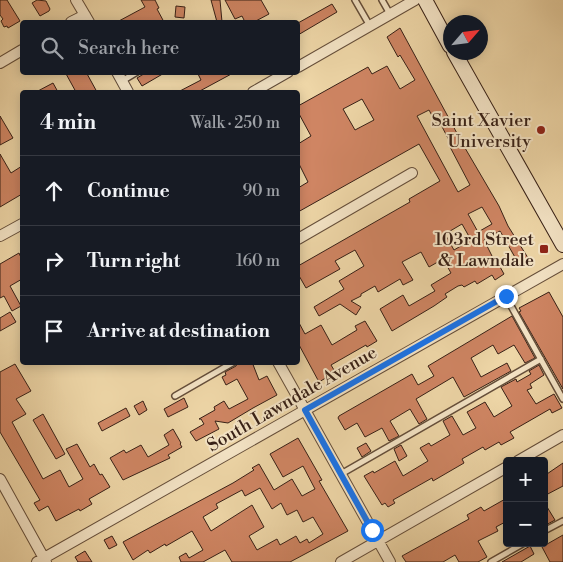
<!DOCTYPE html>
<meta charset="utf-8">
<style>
body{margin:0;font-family:"Libre Bodoni",serif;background:#242831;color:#f1f3f6}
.controls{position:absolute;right:15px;bottom:15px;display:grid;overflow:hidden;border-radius:5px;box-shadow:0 2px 12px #0003}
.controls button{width:45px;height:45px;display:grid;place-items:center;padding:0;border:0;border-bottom:1px solid #363941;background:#171b24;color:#f1f3f6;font:25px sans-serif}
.compass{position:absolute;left:443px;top:15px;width:45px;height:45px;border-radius:50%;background:#171b24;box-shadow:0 2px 12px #0003;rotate:62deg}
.stop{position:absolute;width:15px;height:15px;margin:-11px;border:4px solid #1a73e8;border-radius:50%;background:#fff}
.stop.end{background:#1a73e8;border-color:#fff;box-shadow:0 1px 5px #0008}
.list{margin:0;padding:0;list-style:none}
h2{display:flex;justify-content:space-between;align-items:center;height:65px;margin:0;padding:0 20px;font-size:21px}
h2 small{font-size:16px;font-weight:400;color:#9ea1a6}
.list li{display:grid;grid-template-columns:32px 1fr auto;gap:15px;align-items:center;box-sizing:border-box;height:70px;padding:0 20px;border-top:1px solid #363941}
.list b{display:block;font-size:19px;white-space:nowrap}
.list em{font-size:16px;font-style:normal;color:#9ea1a6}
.icon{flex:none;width:28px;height:28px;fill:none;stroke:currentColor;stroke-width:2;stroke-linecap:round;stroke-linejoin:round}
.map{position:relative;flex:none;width:563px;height:562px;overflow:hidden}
.search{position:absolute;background:#171b24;box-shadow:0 2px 12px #0003;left:20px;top:20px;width:280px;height:55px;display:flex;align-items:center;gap:12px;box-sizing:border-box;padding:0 18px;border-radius:5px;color:#9ea1a6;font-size:19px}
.panel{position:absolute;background:#171b24;box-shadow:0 2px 12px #0003;left:20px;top:90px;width:280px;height:275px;border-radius:5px}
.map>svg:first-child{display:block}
.building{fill:#cf8563;stroke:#372016;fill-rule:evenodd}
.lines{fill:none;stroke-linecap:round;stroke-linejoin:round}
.lane-casing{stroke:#654e3a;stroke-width:8}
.street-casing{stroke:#654e3a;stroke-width:12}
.secondary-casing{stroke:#372016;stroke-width:16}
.lane{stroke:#f4e4c6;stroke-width:5}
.street{stroke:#f4e4c6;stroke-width:10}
.secondary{stroke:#f4e4c6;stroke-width:14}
.route{stroke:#1a73e8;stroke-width:6}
.poi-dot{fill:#8f2418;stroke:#f4e4c6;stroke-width:2}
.labels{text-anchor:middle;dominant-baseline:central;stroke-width:4;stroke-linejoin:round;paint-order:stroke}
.poi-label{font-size:18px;fill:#372016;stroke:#f4e4c6;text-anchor:end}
.street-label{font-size:18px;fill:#372016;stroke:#f4e4c6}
</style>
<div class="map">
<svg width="563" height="562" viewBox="0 0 563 562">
<rect width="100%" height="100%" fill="#eed6a7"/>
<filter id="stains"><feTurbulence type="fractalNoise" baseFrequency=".004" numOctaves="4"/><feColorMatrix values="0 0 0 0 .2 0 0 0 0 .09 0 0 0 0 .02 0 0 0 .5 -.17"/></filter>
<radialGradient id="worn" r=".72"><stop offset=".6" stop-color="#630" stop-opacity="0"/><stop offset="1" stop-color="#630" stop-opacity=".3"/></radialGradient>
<path class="building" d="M0,0H7L20,21L8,28L7,26L4,27L1,21L3,19L0,15Z
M37,0L46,1L50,9L49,11L40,16L32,3Z
M141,0H155L159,8L157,9L164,22H117L145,7Z
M211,0H220L222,22H217Z
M225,0H261L269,14L254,22H245L242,16L235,19Z
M332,4L337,12L298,35V23Z
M176,6L185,7L184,18L175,17Z
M400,28L465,148L499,206L508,226L530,261L520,266L500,231L484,240L497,266L499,265L504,274L495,280L492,275L477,284L475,281L464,287L462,285L458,286L445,294L447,297L434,306L392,331L380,309L403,295L409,306L435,291L431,285L451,273L443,259L429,267L421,252L402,262L413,280L403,285L400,279L378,292L375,286L361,294V296L351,301L361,307L356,315L340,304L319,316L314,307L344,289L339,281L364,266L355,250L335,261L340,269L306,288L298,274V266L410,202L409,199L440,181L419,144L298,212V188L308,182L298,162V144L311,136L298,112V106L368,67L372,74L387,66L400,89L415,80L400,55L398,57L387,37ZM362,99L374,120L355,130L343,109ZM429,110L436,123L439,121L451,144L449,145L470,185L458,192L417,116ZM482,207L492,224L478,232L468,214ZM462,224L471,240L454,250L445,234Z
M65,72H86L97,92H76Z
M147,72H166L142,86L137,78Z
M197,72H235L198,92H178L201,80Z
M53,83L58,92H36Z
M0,116L13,138L0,145Z
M0,154L11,173L22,166V194L0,207Z
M19,253L22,260V279L10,286L21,306L12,311L4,296L0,298V264Z
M549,292L563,317V389L519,312L521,311L519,308Z
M10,312L16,322L0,331V318Z
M512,316L535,358L525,363L514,345L498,354L493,345L471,358L481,377L507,363L511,371L464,397L453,377L416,399L427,419L419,424L410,409L390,421L399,436L389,441L382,428L365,437L357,423L345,430L338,418L339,416L412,374L418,385L434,376L428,366Z
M298,321L305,334L321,325L332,345L357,330L355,326L365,321L377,341L367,347L366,345L331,365L334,370L327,374L329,376L319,382L298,343Z
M238,362H252L259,380L267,376L277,395L253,408L228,423L215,421L219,429L196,441L190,432L204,424L201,419H199L215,410L214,407L224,401L229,409L248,399L237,379L226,385L222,377L226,375L225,372L236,366Z
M15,364L31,391L16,399L26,414L12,422L43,479L60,470L69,487L83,479L66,449L77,444L90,467L94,464L100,475L102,474L110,487L89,499L92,504L80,511L79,509L56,521L48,506L39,511L34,503L40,500L0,432V372Z
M539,365L544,375L530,384L532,388L527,390L536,404L554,394L562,408L552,413L550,409L510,432L514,438L501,445L499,442L485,450L483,447L462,459L464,463L433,481L432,478L393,500L395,503L388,507L385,503L382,505L364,476L373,471L374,473L395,461L403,476L428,461L420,448L429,443L431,446L450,435L443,421L452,416L463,435L476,428L467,412L485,402L494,417L512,406L501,387L516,379L517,382L531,374L529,371Z
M184,398L188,407L168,417L164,409Z
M143,401L147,410L139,415L134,406Z
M126,408L130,416L102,431L98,423Z
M43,414L65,454L56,459L33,420Z
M173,429L181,443L180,444L182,447L168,455L170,458L123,480L110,458L124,450L126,453L141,445L148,457L169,445L164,435Z
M298,438L322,480L319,481L348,531L290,562H232L225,550L203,562H181L179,557L186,553L189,558L203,550L192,531L166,546L165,544L150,553L148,550L133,560L123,542L233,483L254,470L252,468L259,464L274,490L292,479L302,496L315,489L303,466L283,477L270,454ZM260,488L272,509L281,503L287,515L297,510L303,522L313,517L323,534L309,543L307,539L300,543L296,536L280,545L277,539L257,550L249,536L264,527L252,505L211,531L203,517L218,508L216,504L242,490L245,496Z
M366,443L371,451L362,457L357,448Z
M401,445L407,456L399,461L394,449Z
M563,463V486L544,496V476Z
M507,498V521L496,527L498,531L478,541L487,557L478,562H459L455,555L443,562H406L402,556L469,519L467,515L481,507L484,511Z
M544,502L555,520L544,526Z
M563,535V562H550L542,547Z
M112,536L117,545L109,549L104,540Z
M530,546L534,554L521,562H502Z
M85,551L92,562H78L75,557Z"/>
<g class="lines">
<defs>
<path id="lane" d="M355,0L370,26
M382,0L390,14
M122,81L137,72
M506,297L563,399
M175,396L234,362
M341,474L541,359
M544,531L563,521
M491,562L524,543"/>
<path id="street" d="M76,0L89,22
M71,22L85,15
M0,63L22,50
M298,67L415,0
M117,72L128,92
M253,92L288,72
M0,236L22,224
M298,239L412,173
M278,362L390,562
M518,461L563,435
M0,479L46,562
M37,562L563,264
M341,562L507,467"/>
<path id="secondary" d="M425,0L450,46
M454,52L563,245"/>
</defs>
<use href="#lane" class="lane-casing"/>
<use href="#street" class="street-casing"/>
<use href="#secondary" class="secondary-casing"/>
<use href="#lane" class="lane"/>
<use href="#street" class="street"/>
<use href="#secondary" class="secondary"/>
</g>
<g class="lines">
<path class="route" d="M372,530L305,410L506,296"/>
</g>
<g class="poi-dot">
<circle cx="541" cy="130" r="5"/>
<rect x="539" y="244" width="10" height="10" rx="2.5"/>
</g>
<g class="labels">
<g class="poi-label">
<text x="531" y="120">Saint Xavier<tspan x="531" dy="21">University</tspan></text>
<text x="534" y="239">103rd Street<tspan x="534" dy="21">&amp; Lawndale</tspan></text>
</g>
<g class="street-label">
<text transform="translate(292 399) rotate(-30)">South Lawndale Avenue</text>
</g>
</g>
<rect width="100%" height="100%" filter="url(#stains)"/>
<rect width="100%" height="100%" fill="url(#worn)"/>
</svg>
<div class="controls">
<button>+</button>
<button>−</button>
</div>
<svg class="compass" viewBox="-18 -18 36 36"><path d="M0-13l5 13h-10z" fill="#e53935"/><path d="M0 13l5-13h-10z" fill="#9ea1a6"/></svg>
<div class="stop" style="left:372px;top:530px"></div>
<div class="stop end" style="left:506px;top:296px"></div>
<div class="search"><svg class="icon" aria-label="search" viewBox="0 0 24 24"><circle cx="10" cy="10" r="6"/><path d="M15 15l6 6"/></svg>Search here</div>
<section class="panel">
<h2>4 min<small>Walk · 250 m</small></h2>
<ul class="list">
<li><svg class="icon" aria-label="ahead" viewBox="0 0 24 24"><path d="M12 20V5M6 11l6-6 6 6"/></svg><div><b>Continue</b></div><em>90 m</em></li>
<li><svg class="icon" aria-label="right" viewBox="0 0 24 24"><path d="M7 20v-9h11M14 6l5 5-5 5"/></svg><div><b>Turn right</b></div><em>160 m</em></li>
<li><svg class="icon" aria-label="arrive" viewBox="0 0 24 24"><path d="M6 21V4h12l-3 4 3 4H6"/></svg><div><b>Arrive at destination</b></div></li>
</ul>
</section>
</div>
